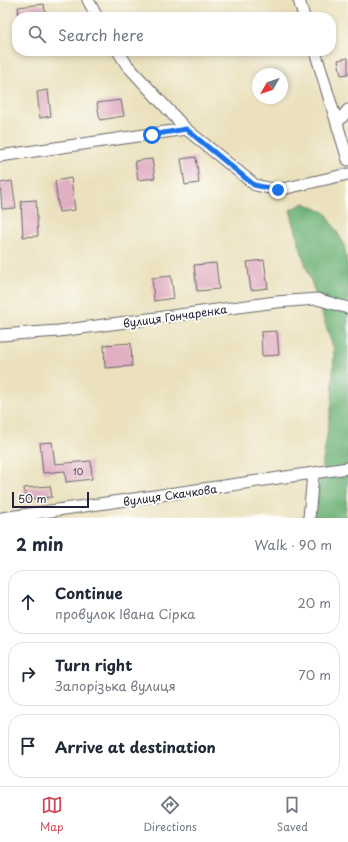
<!DOCTYPE html>
<meta charset="utf-8">
<style>
body{margin:0;font-family:"Playpen Sans",sans-serif;background:#f6f6f7;color:#1f2937}
.compass{position:absolute;left:252px;top:68px;width:36px;height:36px;border-radius:50%;background:#fff;box-shadow:0 2px 6px #0003;rotate:230deg}
.scale{position:absolute;left:12px;bottom:10px;width:77px;box-sizing:border-box;padding-left:4px;border:2px solid #22223b;border-top:0;font-size:11px;line-height:14px;white-space:nowrap;color:#22223b;-webkit-text-stroke:3px #fdfcf7;paint-order:stroke}
.stop{position:absolute;width:12px;height:12px;margin:-9px;border:3px solid #1a73e8;border-radius:50%;background:#fff}
.stop.end{background:#1a73e8;border-color:#fff;box-shadow:0 1px 4px #0008}
.list{margin:0;padding:0;list-style:none}
h2{display:flex;justify-content:space-between;align-items:center;height:52px;margin:0;padding:0 16px;font-size:17px}
h2 small{font-size:13px;font-weight:400;color:#747a83}
.list li{display:grid;grid-template-columns:26px 1fr auto;gap:12px;align-items:center;box-sizing:border-box;height:64px;margin:0 8px 8px;padding:0 8px;border:1px solid #e0e1e3;border-radius:16px}
.list b{display:block;font-size:15px;white-space:nowrap}
.list p{margin:0;font-size:13px;white-space:nowrap;color:#747a83}
.list em{font-size:13px;font-style:normal;color:#747a83}
.icon{flex:none;width:22px;height:22px;fill:none;stroke:currentColor;stroke-width:2;stroke-linecap:round;stroke-linejoin:round}
.map{position:relative;flex:none;width:348px;height:518px;overflow:hidden}
.search{position:absolute;background:#fff;box-shadow:0 2px 6px #0003;left:12px;right:12px;top:12px;height:44px;display:flex;align-items:center;gap:10px;box-sizing:border-box;padding:0 14px;border-radius:16px;color:#747a83;font-size:15px}
.sheet{height:268px;background:#fff}
nav{display:flex;justify-content:space-around;align-items:center;box-sizing:border-box;height:56px;border-top:1px solid #e0e1e3;background:#fff;font-size:11px;color:#747a83}
nav a{display:grid;justify-items:center;gap:2px}
nav .on{color:#d1495b}
.map>svg:first-child{display:block}
.forest{fill:#6eb278;stroke:#486a5a}
.building{fill:#e0afc2}
.lines{fill:none;stroke-linecap:round;stroke-linejoin:round}
.minor-casing{stroke:#686569;stroke-width:13}
.minor{stroke:#fff;stroke-width:11}
.route{stroke:#1a73e8;stroke-width:5}
.labels{text-anchor:middle;dominant-baseline:central;stroke-width:4;stroke-linejoin:round;paint-order:stroke}
.number-label{font-size:9px;fill:#52455d}
.street-label{font-size:11px;fill:#22223b;stroke:#fdfcf7}
</style>
<div class="map">
<svg width="348" height="518" viewBox="0 0 348 518">
<rect width="100%" height="100%" fill="#fdfcf7"/>
<filter id="ink" filterUnits="userSpaceOnUse"><feTurbulence type="fractalNoise" baseFrequency=".025" numOctaves="2"/><feDisplacementMap in="SourceGraphic" scale="8" xChannelSelector="R" yChannelSelector="G"/><feConvolveMatrix kernelMatrix="1 2 1 2 8 2 1 2 1" color-interpolation-filters="sRGB"/></filter>
<filter id="wash" filterUnits="userSpaceOnUse"><feTurbulence type="fractalNoise" baseFrequency=".012" numOctaves="4" result="noise"/><feDisplacementMap in="SourceGraphic" scale="16" xChannelSelector="R" yChannelSelector="G"/><feGaussianBlur stdDeviation="0.9" result="paint"/><feColorMatrix in="noise" values="0 0 0 0 0 0 0 0 0 0 0 0 0 0 0 0 0 1.4 0 .05"/><feComposite in="paint" operator="in"/></filter>
<g filter="url(#wash)">
<rect width="100%" height="100%" fill="#ebe1be"/>
<path class="forest" d="M304,203L326,213L344,244L348,270V481L345,518H314L332,402L334,350L303,257L290,210Z"/>
<g id="blocks">
<path class="building" d="M44,4L46,17H19L18,7Z
M348,58V74L341,75L338,60Z
M48,90L51,116L40,118L37,92Z
M121,100L124,116L100,120L97,103Z
M196,157L199,183L185,185L181,159Z
M152,159L155,178L138,180L135,161Z
M71,178L75,210L59,212L55,181Z
M12,181L16,208L2,209L0,183Z
M36,200L38,236L23,237L21,201Z
M264,260L268,288L251,290L247,262Z
M216,263L219,289L197,291L194,265Z
M171,276L174,298L154,301L152,278Z
M277,331L279,355L262,356L261,332Z
M131,343L132,366L105,368L104,345Z
M52,442L55,464L91,461L92,479L66,482L65,471L43,473L40,443Z
M50,486L52,497L25,499L24,488Z"/>
</g>
</g>
<g filter="url(#ink)">
<use href="#blocks" fill-opacity="0" stroke="#686569" stroke-width="1"/>
<g class="lines">
<defs>
<path id="minor" d="M88,0L97,17
M299,0L304,17
M118,51L127,65L186,129L255,185L278,190L348,174
M315,51L348,160
M337,123L348,110
M0,156L186,129
M0,335L59,331L276,302L317,299L348,308
M2,518L348,468
M309,518L313,474"/>
</defs>
<use href="#minor" class="minor-casing"/>
<use href="#minor" class="minor"/>
</g>
</g>
<g class="lines" filter="url(#ink)">
<path class="route" d="M152,135L186,129L254,185L278,190"/>
</g>
<g class="labels">
<g class="number-label">
<text x="78" y="471">10</text>
</g>
<g class="street-label">
<text transform="translate(175 316) rotate(-8)">вулиця Гончаренка</text>
<text transform="translate(170 495) rotate(-8)">вулиця Скачкова</text>
</g>
</g>
</svg>
<svg class="compass" viewBox="-18 -18 36 36"><path d="M0-13l5 13h-10z" fill="#e53935"/><path d="M0 13l5-13h-10z" fill="#747a83"/></svg>
<div class="scale">50 m</div>
<div class="stop" style="left:152px;top:135px"></div>
<div class="stop end" style="left:278px;top:190px"></div>
<div class="search"><svg class="icon" aria-label="search" viewBox="0 0 24 24"><circle cx="10" cy="10" r="6"/><path d="M15 15l6 6"/></svg>Search here</div>
</div>
<section class="sheet">
<h2>2 min<small>Walk · 90 m</small></h2>
<ul class="list">
<li><svg class="icon" aria-label="ahead" viewBox="0 0 24 24"><path d="M12 20V5M6 11l6-6 6 6"/></svg><div><b>Continue</b><p>провулок Івана Сірка</p></div><em>20 m</em></li>
<li><svg class="icon" aria-label="right" viewBox="0 0 24 24"><path d="M7 20v-9h11M14 6l5 5-5 5"/></svg><div><b>Turn right</b><p>Запорізька вулиця</p></div><em>70 m</em></li>
<li><svg class="icon" aria-label="arrive" viewBox="0 0 24 24"><path d="M6 21V4h12l-3 4 3 4H6"/></svg><div><b>Arrive at destination</b></div></li>
</ul>
</section>
<nav>
<a class="on"><svg class="icon" aria-label="map" viewBox="0 0 24 24"><path d="M3 6l6-2 6 2 6-2v14l-6 2-6-2-6 2zM9 4v14M15 6v14"/></svg>Map</a>
<a><svg class="icon" aria-label="directions" viewBox="0 0 24 24"><path d="M12 3l9 9-9 9-9-9zM9 14v-3h6M13 9l2 2-2 2"/></svg>Directions</a>
<a><svg class="icon" aria-label="saved" viewBox="0 0 24 24"><path d="M7 4h10v16l-5-4-5 4z"/></svg>Saved</a>
</nav>
